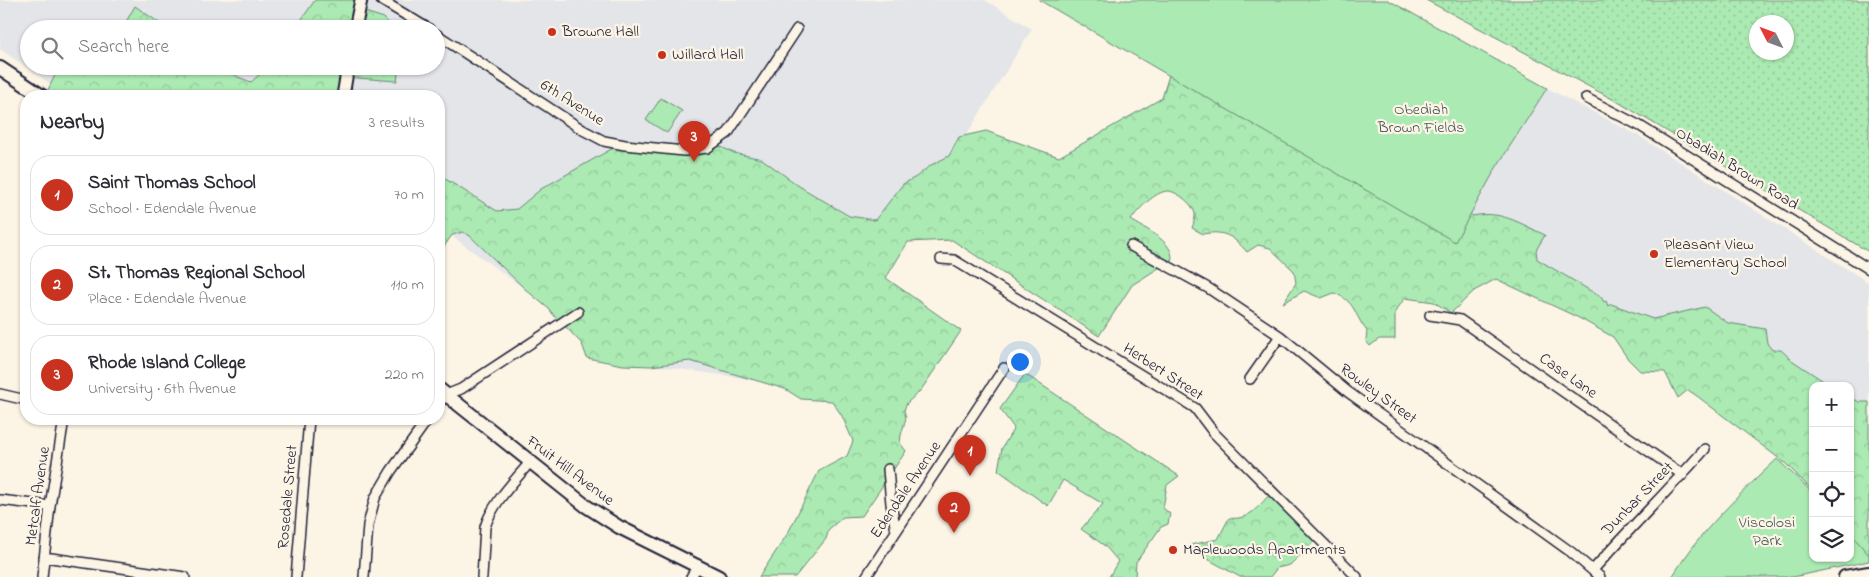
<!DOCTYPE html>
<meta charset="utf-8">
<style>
body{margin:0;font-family:"Indie Flower",sans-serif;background:#f2f2f3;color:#2b2b33}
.controls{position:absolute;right:15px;bottom:15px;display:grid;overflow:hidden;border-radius:10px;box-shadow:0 1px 4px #0004}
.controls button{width:45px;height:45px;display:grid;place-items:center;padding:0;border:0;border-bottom:1px solid #e1e1e2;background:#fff;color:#2b2b33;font:25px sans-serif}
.compass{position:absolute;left:1749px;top:15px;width:45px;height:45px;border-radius:50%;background:#fff;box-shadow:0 1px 4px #0004;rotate:312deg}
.you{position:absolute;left:1019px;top:361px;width:18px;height:18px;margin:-12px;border:4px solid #fff;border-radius:50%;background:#1a73e8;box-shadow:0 0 0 8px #1a73e833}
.badge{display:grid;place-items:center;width:32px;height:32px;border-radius:50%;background:#c8321e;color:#fff;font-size:16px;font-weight:700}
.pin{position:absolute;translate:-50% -41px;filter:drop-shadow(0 1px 2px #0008)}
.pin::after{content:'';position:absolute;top:26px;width:18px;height:15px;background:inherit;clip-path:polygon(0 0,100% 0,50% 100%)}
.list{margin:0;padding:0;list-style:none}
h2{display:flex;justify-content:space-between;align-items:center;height:65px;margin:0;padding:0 20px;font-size:21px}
h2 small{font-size:16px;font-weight:400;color:#7c7c81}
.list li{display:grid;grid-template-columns:32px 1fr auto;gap:15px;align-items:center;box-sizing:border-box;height:80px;margin:0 10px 10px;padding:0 10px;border:1px solid #e1e1e2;border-radius:20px}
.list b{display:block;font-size:19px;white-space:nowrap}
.list p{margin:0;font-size:16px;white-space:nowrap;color:#7c7c81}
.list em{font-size:16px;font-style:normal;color:#7c7c81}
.icon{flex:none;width:28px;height:28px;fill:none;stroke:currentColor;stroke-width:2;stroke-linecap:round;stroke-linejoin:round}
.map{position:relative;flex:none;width:1869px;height:577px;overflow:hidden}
.search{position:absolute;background:#fff;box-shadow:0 1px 4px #0004;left:20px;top:20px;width:425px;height:55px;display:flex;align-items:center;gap:12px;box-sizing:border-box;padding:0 18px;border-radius:28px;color:#7c7c81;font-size:19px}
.panel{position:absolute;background:#fff;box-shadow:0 1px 4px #0004;left:20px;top:90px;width:425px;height:335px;border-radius:20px}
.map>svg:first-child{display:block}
.built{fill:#e4e5e8;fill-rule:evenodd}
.grass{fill:url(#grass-dots);stroke:#668676;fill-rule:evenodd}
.forest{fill:url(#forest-crowns);stroke:#668676}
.park{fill:#abeab2;stroke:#668676}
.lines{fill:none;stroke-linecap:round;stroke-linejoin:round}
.minor-casing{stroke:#22223b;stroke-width:12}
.tertiary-casing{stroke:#22223b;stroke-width:15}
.secondary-casing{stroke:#22223b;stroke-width:16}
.minor{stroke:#fcf5e5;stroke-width:9}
.tertiary{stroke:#fcf5e5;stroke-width:11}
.secondary{stroke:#fcf5e5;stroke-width:12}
.poi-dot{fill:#c8321e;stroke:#fcf5e5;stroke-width:2}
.labels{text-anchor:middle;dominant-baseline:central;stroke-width:4.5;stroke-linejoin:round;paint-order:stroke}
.poi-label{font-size:16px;fill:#22223b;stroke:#fcf5e5;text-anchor:start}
.street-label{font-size:16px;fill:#22223b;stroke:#fcf5e5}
.park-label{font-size:16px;fill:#445459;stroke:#fcf5e5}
</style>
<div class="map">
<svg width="1869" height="577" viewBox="0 0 1869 577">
<defs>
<pattern id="grass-dots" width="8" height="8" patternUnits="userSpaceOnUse" patternTransform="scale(1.25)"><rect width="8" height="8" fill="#abeab2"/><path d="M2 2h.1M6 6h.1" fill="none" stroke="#93c89a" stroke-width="1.8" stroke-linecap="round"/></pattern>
<pattern id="forest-crowns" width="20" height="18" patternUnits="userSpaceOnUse" patternTransform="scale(1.25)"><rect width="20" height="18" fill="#abeab2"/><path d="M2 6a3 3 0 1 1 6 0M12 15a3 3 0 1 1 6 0" fill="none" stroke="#93c89a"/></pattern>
</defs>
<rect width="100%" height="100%" fill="#fcf5e5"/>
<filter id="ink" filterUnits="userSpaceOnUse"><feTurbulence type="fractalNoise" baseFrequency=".02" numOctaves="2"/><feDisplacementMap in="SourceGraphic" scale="10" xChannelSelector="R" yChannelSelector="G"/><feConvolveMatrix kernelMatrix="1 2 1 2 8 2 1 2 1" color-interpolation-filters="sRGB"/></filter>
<g filter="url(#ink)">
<path class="built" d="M0,0H985L1032,29L810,388L625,361L439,227V96H68L0,49ZM29,29H436V66H29Z
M1547,88L1639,136L1869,283V410L1850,416V386H1813V429L1455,242L1496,168Z"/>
<path class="grass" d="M1426,0H1869V252L1618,102ZM1756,22H1786V52H1756Z"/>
<path class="forest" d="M315,0H366L362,11L384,18L394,29H295Z
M135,6L168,29H122Z
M1173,62L1391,167L1473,216C1501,210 1519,223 1545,235L1536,250L1537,259L1601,297L1604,302L1606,301L1608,306L1611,304L1653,319L1705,307L1728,323L1765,329L1767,343L1772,350H1781L1793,361L1831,386H1813V491L1785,463L1697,396L1688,390L1678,398L1665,372L1640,371L1628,359L1613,337L1579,318L1496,279L1474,291L1451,313L1434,302L1405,298L1395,312V339H1379L1370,346L1366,341L1367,331C1353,314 1357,302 1334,293L1321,298L1304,291L1283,303L1296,283L1294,271L1270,248L1258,245L1247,252C1233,236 1224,230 1203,234L1192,228C1193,225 1195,220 1195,216C1196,206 1177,191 1168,191C1155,191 1137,211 1131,220C1145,229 1178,243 1171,263L1165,264L1132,285L1099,336L952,240L908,242L886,278L961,331L921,390L907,403L904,410L906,418L901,435L900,443L906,451L862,516L843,517L829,529L826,539L795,577H759L788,533L819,471L847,456L853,441L842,416L832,401L801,399L785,389L690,361L651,366L623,365L587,358L582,344L564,325L559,322L549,309L525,289L470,236L463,232L452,235L441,251L442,258L439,259V175L497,211L517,209L541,189L622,143L693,151L717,145L734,153L762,159L799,186L849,216L875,220L903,184L916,177L931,165L949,156L959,137L986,131L1059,157L1162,98Z
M49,66H223L238,77L251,82L269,66H399L397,81L344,77L341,96H45L56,73Z
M1025,374L1179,476L1167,485L1163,508L1170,514L1168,524L1161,527L1136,562L1135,577H1109L1118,561L1105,546L1081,529L1103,504L1063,480L1048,506L998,470L1002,448L1014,428L1000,409Z
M1850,397L1859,402H1869V557L1850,534Z
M1273,491L1319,537L1290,565L1277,568L1270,577H1240L1204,557L1190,545L1218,539L1229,518C1250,521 1259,505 1273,491Z"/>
<path class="park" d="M1039,0H1388L1547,88L1496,168L1455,242Z
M661,98L682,111L667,133L646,120Z
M1777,459L1813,493V558H1850V533L1869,555V561L1793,577H1672C1700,531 1739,495 1777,459Z"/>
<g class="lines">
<defs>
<path id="minor" d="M381,0L429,29
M436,34L583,130L604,141L625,145L684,151L707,148L728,133L797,29
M1586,98L1640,126L1869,269
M1131,246L1208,288L1280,336L1348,392L1571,552L1600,577
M941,259L954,260L1195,408L1214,433L1357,577
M1430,315L1460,320L1683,475
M1250,379L1280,336
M0,394L26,400
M439,403L446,395L461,389L578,312
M888,469L891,504L896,531
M0,500L50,506
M44,557L185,577
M1593,570C1629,529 1669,490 1705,449
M42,577L50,506L64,419
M296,577L309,419
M364,577L368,525L375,498L391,471L428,419
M482,577L485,527C493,502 514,482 530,462
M691,577L698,565
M866,577L1004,368"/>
<path id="tertiary" d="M355,29L361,0
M343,96L348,66"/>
<path id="secondary" d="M0,68L42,96
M439,389L586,506L619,527L719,577
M1845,577L1869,573"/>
</defs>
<use href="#minor" class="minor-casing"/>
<use href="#tertiary" class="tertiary-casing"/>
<use href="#secondary" class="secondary-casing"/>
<use href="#minor" class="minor"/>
<use href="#tertiary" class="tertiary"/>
<use href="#secondary" class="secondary"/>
</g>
</g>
<g class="poi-dot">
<circle cx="552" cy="32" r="5"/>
<circle cx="662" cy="55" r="5"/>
<circle cx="1654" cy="254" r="5"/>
<circle cx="1173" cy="550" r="5"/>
</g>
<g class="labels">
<g class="poi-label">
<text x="562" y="32">Browne Hall</text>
<text x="672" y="55">Willard Hall</text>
<text x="1664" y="245">Pleasant View<tspan x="1664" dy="18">Elementary School</tspan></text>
<text x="1183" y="550">Maplewoods Apartments</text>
</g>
<g class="street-label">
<text transform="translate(572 103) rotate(32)">6th Avenue</text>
<text transform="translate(1737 169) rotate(32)">Obadiah Brown Road</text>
<text transform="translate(1163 372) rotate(33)">Herbert Street</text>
<text transform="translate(1568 376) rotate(35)">Case Lane</text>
<text transform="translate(1378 394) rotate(36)">Rowley Street</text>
<text transform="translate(570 471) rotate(37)">Fruit Hill Avenue</text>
<text transform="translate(906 490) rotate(-56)">Edendale Avenue</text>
<text transform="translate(38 496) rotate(-82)">Metcalf Avenue</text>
<text transform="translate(288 497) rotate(-85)">Rosedale Street</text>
<text transform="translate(1638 499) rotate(-46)">Dunbar Street</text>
</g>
<g class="park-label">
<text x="1421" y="110">Obediah<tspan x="1421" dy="18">Brown Fields</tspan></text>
<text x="1767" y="523">Viscolosi<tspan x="1767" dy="18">Park</tspan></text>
</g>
</g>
</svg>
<div class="controls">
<button>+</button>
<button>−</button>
<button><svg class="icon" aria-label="locate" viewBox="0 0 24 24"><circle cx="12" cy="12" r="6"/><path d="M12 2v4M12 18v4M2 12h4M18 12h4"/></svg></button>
<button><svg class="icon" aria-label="layers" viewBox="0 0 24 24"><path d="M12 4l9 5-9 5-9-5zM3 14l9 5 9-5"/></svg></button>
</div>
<svg class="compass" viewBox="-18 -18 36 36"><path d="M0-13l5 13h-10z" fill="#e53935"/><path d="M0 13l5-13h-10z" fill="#7c7c81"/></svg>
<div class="you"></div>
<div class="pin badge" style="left:970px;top:476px">1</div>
<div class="pin badge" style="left:954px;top:533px">2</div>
<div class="pin badge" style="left:694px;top:162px">3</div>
<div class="search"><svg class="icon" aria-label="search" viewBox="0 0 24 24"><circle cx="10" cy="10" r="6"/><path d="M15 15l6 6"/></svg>Search here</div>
<section class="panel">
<h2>Nearby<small>3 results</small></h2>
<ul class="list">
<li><span class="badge">1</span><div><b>Saint Thomas School</b><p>School · Edendale Avenue</p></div><em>70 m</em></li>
<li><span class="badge">2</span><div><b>St. Thomas Regional School</b><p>Place · Edendale Avenue</p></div><em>110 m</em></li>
<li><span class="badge">3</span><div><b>Rhode Island College</b><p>University · 6th Avenue</p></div><em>220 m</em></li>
</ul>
</section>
</div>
